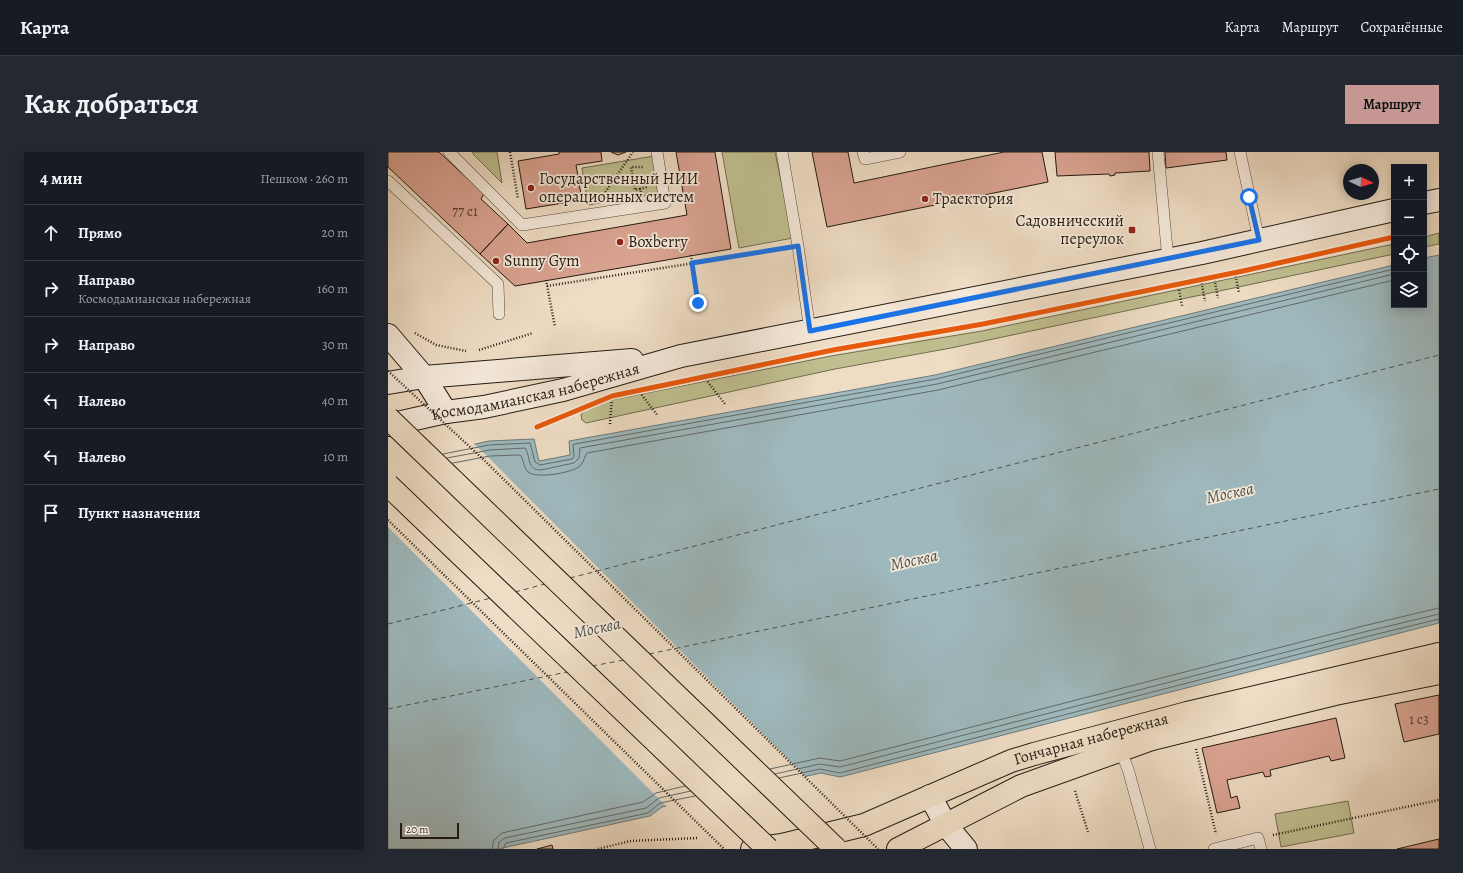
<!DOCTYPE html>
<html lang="ru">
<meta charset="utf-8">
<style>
body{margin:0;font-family:Alegreya,serif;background:#242831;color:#f1f3f6}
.controls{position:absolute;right:12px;top:12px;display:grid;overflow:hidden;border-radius:0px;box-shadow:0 2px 10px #0003}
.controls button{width:36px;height:36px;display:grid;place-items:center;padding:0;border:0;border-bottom:1px solid #363941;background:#171b24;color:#f1f3f6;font:20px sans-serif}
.compass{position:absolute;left:955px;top:12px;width:36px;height:36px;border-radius:50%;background:#171b24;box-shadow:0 2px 10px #0003;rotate:94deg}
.scale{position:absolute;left:12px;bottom:10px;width:59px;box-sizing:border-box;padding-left:4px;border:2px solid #251b13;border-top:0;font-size:11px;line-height:14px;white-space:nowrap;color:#251b13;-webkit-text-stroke:3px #f4e8d9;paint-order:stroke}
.stop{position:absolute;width:12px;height:12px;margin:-9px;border:3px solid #1a73e8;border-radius:50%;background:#fff}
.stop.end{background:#1a73e8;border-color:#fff;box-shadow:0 1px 4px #0008}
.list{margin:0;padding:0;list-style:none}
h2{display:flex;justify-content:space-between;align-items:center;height:52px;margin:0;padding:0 16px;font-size:17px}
h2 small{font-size:13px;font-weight:400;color:#9ea1a6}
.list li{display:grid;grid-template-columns:26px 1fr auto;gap:12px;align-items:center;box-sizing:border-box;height:56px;padding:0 16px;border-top:1px solid #363941}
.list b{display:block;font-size:15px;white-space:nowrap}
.list p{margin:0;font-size:13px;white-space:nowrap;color:#9ea1a6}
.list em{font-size:13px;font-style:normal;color:#9ea1a6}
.icon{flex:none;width:22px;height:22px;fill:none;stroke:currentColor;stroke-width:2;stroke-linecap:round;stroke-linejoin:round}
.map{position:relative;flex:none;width:1051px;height:697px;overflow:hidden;border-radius:0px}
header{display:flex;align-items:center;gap:24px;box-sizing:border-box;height:56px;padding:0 20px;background:#171b24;border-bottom:1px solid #363941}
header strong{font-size:19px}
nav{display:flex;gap:22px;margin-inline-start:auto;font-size:14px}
.intro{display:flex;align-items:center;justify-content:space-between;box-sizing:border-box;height:96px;padding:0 24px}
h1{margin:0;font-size:28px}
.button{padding:10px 18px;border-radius:0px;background:#c59692;color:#111;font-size:14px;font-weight:700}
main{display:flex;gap:24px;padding:0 24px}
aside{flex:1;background:#171b24;border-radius:0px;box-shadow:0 2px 10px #0003}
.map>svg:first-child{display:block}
.green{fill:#bfbf90;stroke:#726d52}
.water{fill:#9eb9be;stroke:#6e7a7a}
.pier{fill:#eedcc4}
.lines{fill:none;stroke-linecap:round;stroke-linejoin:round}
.shore{stroke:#626a68;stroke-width:1}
.ferry{stroke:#4f524f;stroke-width:1;stroke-dasharray:5 4;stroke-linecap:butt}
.building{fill:#d9a391;stroke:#251b13}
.lane-casing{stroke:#574b3f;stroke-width:12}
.secondary-casing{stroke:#251b13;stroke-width:24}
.primary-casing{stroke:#251b13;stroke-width:24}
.path{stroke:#251b13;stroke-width:2.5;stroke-dasharray:1 2;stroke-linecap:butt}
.lane{stroke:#f4e8d9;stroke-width:11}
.secondary{stroke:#f4e8d9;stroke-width:22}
.primary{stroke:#eedcc4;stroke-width:22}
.primary-bridge-casing{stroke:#251b13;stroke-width:24;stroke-linecap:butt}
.path-bridge{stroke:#251b13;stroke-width:2.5;stroke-dasharray:1 2;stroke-linecap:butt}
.primary-bridge{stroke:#eedcc4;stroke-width:22}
.cycleway-casing{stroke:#f4e8d9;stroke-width:8}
.cycleway{stroke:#e8590c;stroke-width:5}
.route{stroke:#1a73e8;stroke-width:5}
.poi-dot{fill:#8f2418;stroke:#f4e8d9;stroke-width:1.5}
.labels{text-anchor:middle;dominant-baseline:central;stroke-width:3.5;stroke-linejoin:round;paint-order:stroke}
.number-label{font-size:14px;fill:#523d32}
.poi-label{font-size:16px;fill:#251b13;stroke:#f4e8d9;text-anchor:start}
.street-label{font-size:16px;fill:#251b13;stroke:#f4e8d9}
.water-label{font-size:17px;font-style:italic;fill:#4f524f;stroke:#f4e8d9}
</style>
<header>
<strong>Карта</strong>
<nav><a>Карта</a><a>Маршрут</a><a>Сохранённые</a></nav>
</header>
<div class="intro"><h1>Как добраться</h1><a class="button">Маршрут</a></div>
<main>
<aside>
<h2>4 мин<small>Пешком · 260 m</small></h2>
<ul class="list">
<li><svg class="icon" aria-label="ahead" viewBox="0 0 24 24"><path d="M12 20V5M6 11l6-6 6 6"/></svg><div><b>Прямо</b></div><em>20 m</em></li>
<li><svg class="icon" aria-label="right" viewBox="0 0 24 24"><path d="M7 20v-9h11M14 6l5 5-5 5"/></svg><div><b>Направо</b><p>Космодамианская набережная</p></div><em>160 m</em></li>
<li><svg class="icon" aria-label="right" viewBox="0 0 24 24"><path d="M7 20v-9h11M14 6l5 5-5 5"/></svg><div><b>Направо</b></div><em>30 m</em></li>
<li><svg class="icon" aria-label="left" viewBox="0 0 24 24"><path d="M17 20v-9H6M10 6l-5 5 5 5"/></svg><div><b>Налево</b></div><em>40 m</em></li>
<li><svg class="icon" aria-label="left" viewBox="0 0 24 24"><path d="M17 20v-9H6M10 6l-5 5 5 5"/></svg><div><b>Налево</b></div><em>10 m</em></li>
<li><svg class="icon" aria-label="arrive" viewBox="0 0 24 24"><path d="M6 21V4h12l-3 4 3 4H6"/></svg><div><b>Пункт назначения</b></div></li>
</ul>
</aside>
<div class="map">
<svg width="1051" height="697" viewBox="0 0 1051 697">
<rect width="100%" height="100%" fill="#eedcc4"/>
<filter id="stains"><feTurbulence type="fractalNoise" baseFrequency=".005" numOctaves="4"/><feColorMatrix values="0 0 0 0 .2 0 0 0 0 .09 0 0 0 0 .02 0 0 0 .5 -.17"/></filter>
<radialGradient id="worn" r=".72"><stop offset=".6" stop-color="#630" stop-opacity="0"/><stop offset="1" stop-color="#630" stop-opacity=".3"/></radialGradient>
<path class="green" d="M84,0H109L114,31L86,3Z
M334,0H387L405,86L351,96Z
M266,4L272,41L200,53L194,16Z
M1051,81V92L1036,95V85Z
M1006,92V102L563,196L447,217L198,271L194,268L193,263L199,253L443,204L594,179Z
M960,649L966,681L893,695L887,662Z"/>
<path class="water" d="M1051,103V471L452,625L433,621L274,655L262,664L110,697H0V311L101,289L146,287L151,309L182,303L181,289L547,223L1006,113V153H1036V106Z"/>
<path class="pier" d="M84,290L100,305L419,626L280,656L0,375V309Z"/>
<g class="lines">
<path class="shore" d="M55,302L101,293L142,291L147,310L152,313L184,307L186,304L185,293L187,292L548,227L1006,117
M59,306L102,298L137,296C143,304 138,318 153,318L186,311L191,306L192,296L549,232L1006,122
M65,311L102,304L132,303C136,307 135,315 140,320C148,327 184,321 192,314C196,310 196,305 199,301L550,238L1006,128
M382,617L432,606L452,609L975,474L1051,456
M387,622L432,612L452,615L976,480L1051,462
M391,626L432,617L452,621L977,485L1051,467
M104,697L106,688L114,681L255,650L268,641L297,634
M110,697L111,690L117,686L258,656L271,646L303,639
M115,697L118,691L260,661L272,651L307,644"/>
<path class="ferry" d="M182,426L1051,203
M127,440L157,432
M0,472L103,446
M261,502L1051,337
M204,514L236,508
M0,557L179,520"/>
</g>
<path class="building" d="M0,0H51L96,42L93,47L120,72L92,102L0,15Z
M171,0H213L214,9L188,13L194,48L138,57L130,9L171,2Z
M223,0H238L230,3Z
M288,0H327L343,97L127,134L92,102L120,72L139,91L299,63Z
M424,0H460L466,31L616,0H654L660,30L439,75Z
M667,0H761L762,19L727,21V23L722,24L721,22L669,24Z
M777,0H838L839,8L778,16Z
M1051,543V582L1016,590L1007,552Z
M948,566L957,606L943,609L941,604L882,618L883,624L877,625L875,620L839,628L843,646L849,644L852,656L829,661L814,596Z
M1051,687V697H1009Z
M164,693L165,697H149Z"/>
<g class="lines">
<defs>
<path id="lane" d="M61,0L134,73L277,51L269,0
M394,0L410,94L422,179
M475,0L477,7L512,0
M770,0L780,108
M852,0L871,88
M0,29L110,132L111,162
M732,598L740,617L762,697
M826,697L870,686L873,697"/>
<g id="secondary">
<path d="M1036,51L1051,48"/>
<path d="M0,183L36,225L58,260"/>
<path d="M0,231L36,225L244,208"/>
<path id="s1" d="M0,273L58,260L96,255L175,238L293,204L814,101L1006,58"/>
<path d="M542,644L558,673L578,697"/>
</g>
<g id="primary">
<path id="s2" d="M364,697L394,693L476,673L623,609L646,602L799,561L1051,502"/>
<path d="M510,697L633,634L764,587L947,542L1051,521"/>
</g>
</defs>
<use href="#lane" class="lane-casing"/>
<use href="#secondary" class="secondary-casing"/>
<use href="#primary" class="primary-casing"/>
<path class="path" d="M122,0L130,47
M252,37L247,38L243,15H256
M253,40L252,37L259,35
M214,45L245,0
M303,103L310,151
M847,121L851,141
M826,125L830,146
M158,128L167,175
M813,128L817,149
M790,132L794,154
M159,134L396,97
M27,181L48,193L78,199
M91,198L145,181
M316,225L337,252
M250,238L270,264
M222,272L224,244
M808,597L828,682
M687,639L700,680
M885,683L1051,648
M210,697L242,689L310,686"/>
<use href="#lane" class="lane"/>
<use href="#secondary" class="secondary"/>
<use href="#primary" class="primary"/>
<defs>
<path id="primary-bridge" d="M0,266L448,697
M0,333L380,697"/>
</defs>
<use href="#primary-bridge" class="primary-bridge-casing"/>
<path class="path-bridge" d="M0,219L96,308L490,697
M0,368L336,697"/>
<use href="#primary-bridge" class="primary-bridge"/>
<defs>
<path id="cycleway" d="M149,275L224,244L445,198L595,172L855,119L1006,85"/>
</defs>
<use href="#cycleway" class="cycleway-casing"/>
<use href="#cycleway" class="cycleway"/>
</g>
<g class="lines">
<path class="route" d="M310,151L304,111L410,94L422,179L871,88L861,45"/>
</g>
<g class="poi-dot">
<circle cx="143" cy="36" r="4"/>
<circle cx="537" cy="47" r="4"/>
<rect x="740" y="74" width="8" height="8" rx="2"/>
<circle cx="232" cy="90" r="4"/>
<circle cx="108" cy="109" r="4"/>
</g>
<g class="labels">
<g class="number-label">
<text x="77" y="59">77 с1</text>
<text x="1031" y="567">1 с3</text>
</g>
<g class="poi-label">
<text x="151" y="27">Государственный НИИ<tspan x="151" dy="18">операционных систем</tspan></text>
<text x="545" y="47">Траектория</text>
<text x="736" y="69" text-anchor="end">Садовнический<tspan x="736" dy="18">переулок</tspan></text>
<text x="240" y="90">Boxberry</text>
<text x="116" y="109">Sunny Gym</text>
</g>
<g class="street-label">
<text stroke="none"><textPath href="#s1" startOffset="151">Космодамианская набережная</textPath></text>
<text stroke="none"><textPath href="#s2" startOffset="358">Гончарная набережная</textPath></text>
</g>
<g class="water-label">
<text transform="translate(842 341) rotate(-12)">Москва</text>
<text transform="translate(526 408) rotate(-12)">Москва</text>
<text transform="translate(209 476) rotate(-12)">Москва</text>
</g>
</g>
<rect width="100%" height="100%" filter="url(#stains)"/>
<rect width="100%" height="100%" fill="url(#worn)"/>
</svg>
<div class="controls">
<button>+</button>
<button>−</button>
<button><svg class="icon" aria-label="locate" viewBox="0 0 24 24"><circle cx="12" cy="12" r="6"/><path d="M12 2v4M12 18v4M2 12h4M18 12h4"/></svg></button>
<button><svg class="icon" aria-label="layers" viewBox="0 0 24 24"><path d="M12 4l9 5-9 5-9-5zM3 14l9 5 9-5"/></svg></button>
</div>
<svg class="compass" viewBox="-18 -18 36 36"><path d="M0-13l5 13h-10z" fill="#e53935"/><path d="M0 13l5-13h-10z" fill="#9ea1a6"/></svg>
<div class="scale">20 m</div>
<div class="stop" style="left:861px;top:45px"></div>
<div class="stop end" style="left:310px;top:151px"></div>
</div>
</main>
